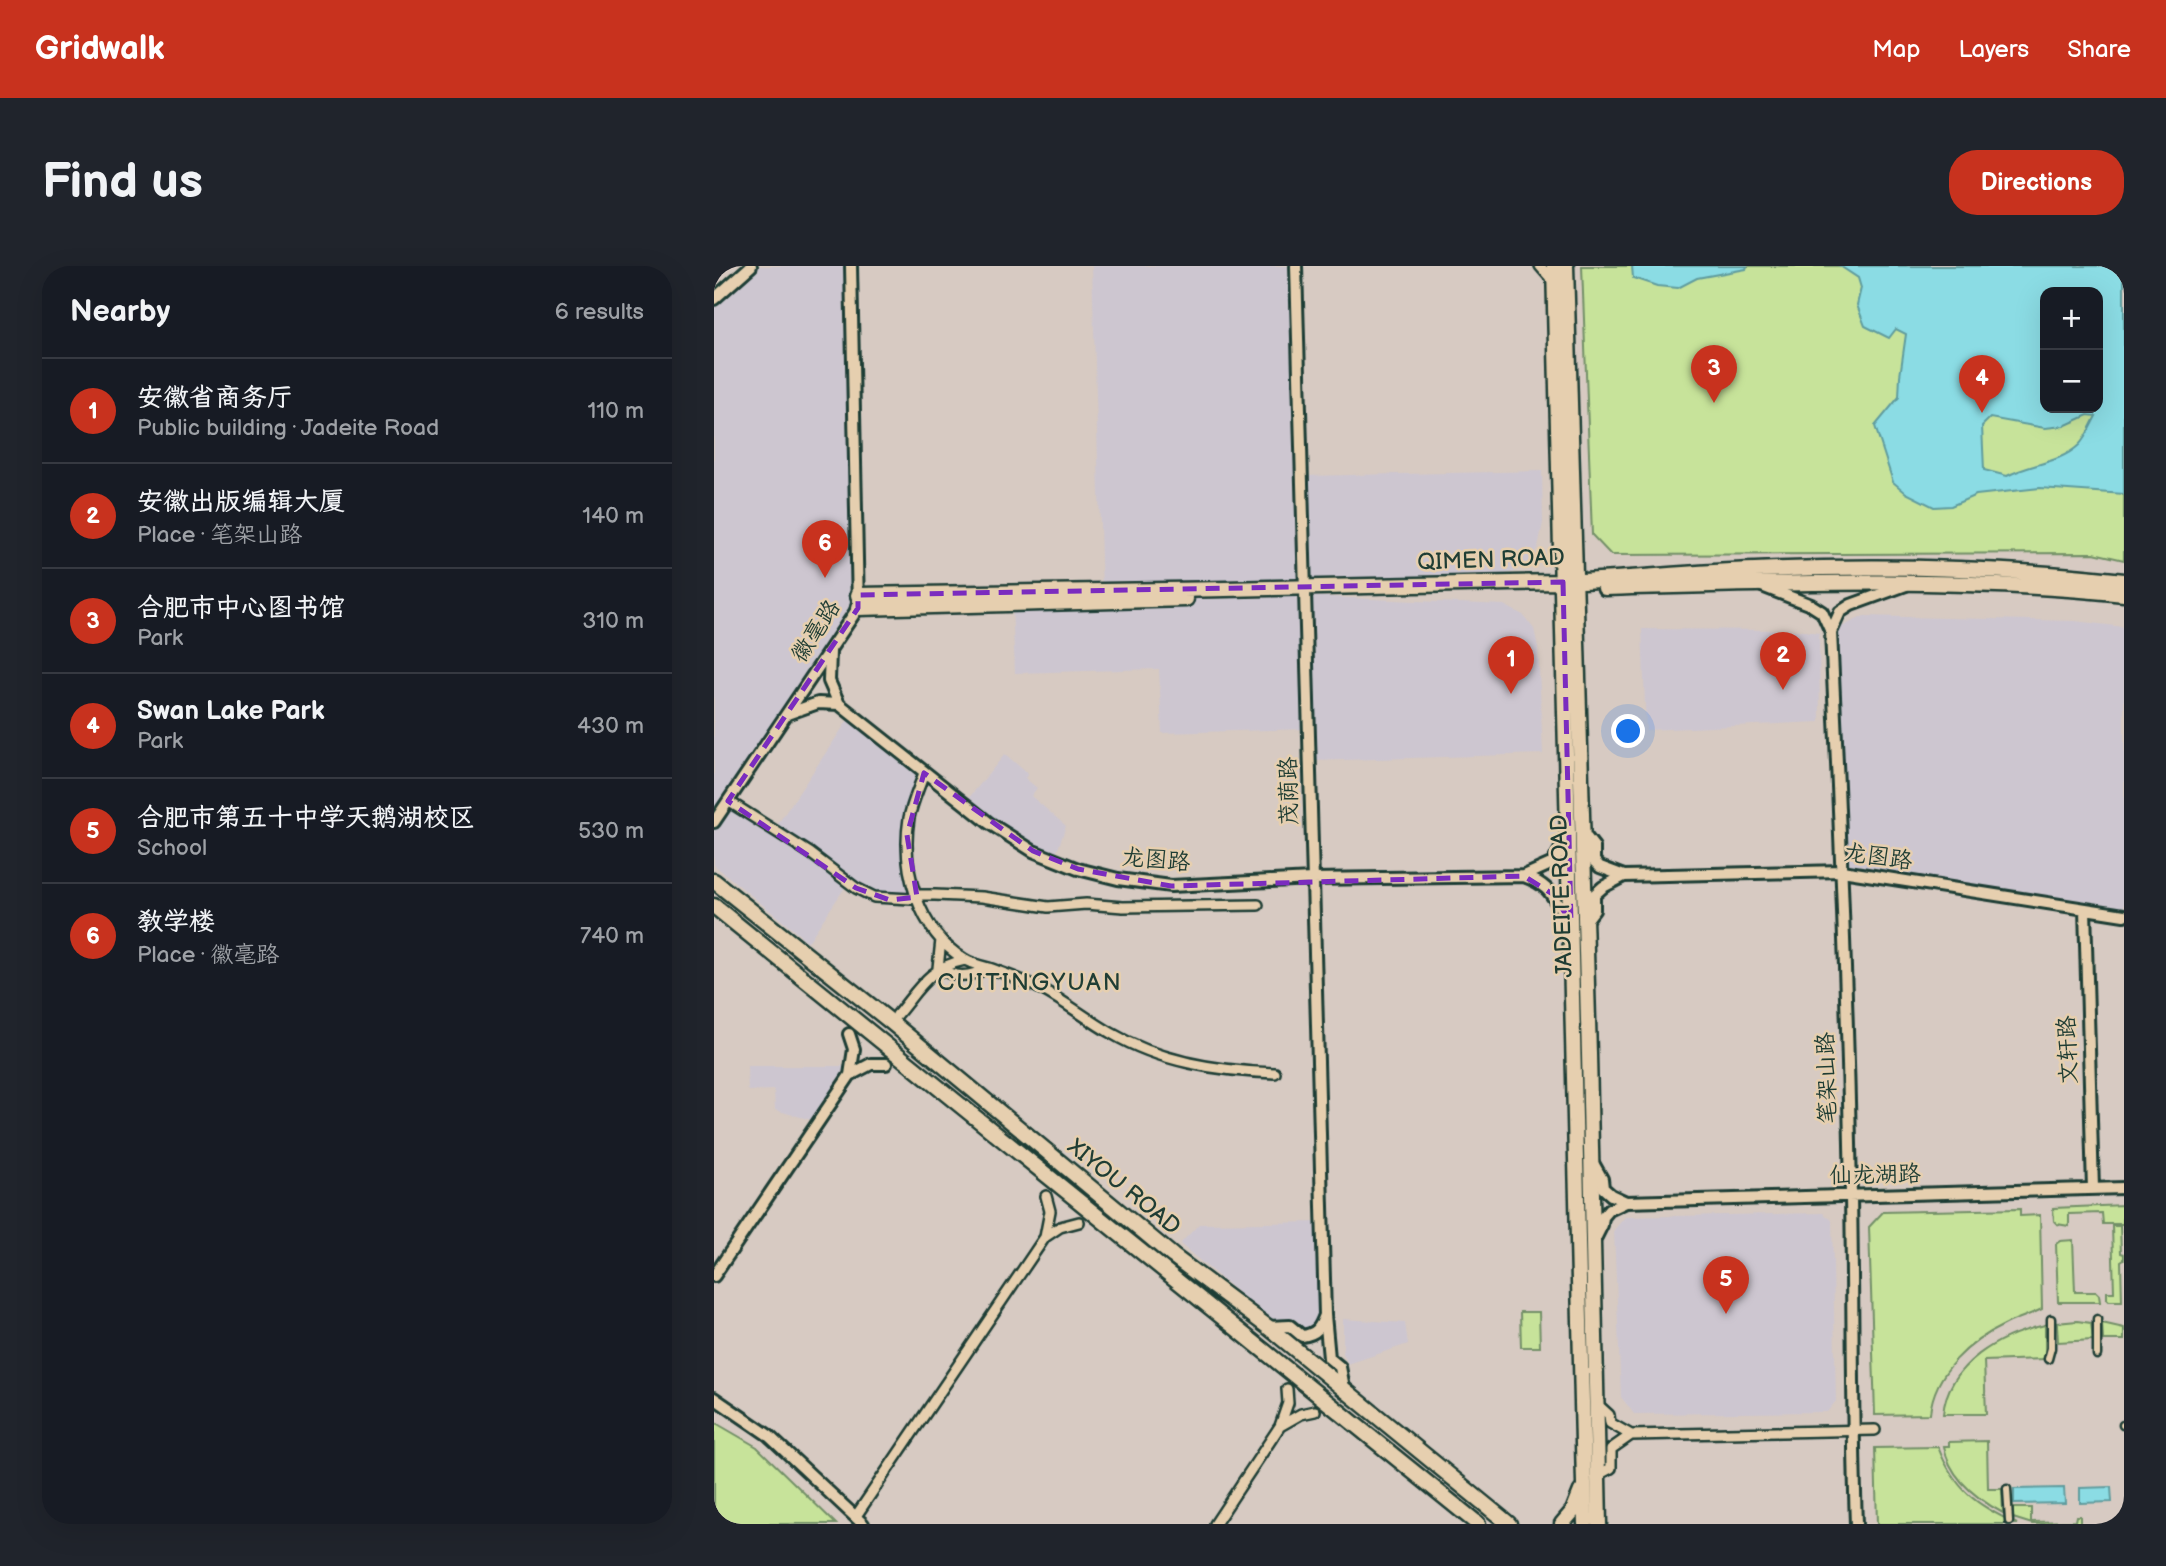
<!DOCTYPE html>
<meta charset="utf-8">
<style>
body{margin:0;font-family:"Balsamiq Sans","LXGW WenKai TC",sans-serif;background:#20242c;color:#f1f3f6}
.controls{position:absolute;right:21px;top:21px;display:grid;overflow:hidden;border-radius:14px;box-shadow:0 7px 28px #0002}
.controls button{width:63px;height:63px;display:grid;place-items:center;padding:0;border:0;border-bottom:2px solid #363941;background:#171b24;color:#f1f3f6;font:35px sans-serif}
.you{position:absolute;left:915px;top:466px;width:24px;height:24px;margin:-18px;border:5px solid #fff;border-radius:50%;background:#1a73e8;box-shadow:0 0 0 10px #1a73e833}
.badge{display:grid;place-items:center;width:46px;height:46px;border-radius:50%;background:#c8321e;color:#fff;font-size:23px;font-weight:700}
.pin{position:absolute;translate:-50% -58px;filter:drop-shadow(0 2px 4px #0008)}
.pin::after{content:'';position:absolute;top:37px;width:24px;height:21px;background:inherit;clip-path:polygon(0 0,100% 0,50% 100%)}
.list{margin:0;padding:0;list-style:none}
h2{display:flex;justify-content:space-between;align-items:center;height:91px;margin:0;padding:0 28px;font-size:30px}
h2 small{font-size:23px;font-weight:400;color:#9ea1a6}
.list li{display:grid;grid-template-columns:46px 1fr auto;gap:21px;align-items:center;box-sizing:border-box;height:105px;padding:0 28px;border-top:2px solid #363941}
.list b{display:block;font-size:26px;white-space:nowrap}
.list p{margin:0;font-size:23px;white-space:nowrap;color:#9ea1a6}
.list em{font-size:23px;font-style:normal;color:#9ea1a6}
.map{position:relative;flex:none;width:1410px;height:1258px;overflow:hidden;border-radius:28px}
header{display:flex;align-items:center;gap:42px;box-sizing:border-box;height:98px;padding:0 35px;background:#c8321e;color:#fff}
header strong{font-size:33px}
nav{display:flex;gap:38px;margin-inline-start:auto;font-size:24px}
.intro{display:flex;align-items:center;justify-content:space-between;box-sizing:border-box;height:168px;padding:0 42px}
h1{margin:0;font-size:49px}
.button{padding:18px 32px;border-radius:28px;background:#c8321e;color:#fff;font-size:24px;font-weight:700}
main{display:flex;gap:42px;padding:0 42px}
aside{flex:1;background:#171b24;border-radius:28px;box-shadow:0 7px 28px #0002}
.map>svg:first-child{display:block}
.built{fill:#cdc6d0}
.green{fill:#c7e39a;stroke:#739067;stroke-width:2;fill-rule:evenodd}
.water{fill:#8bdce4;stroke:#609c9e;stroke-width:2;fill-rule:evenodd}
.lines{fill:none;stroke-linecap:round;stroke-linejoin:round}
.pedestrian-casing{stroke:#1f3d34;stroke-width:11}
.minor-casing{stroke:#1f3d34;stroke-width:14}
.tertiary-casing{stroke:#1f3d34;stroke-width:16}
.primary-casing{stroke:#1f3d34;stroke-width:19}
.pedestrian{stroke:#e6cfaf;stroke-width:6}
.minor{stroke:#e6cfaf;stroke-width:9}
.tertiary{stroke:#e6cfaf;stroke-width:10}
.primary{stroke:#e6cfaf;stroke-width:14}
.marked{fill:none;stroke:#7b2cbf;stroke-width:5;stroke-dasharray:14 9;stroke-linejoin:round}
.labels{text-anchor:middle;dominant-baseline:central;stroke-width:5;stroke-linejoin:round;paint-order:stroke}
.street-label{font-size:23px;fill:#1f3d34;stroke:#e6cfaf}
.neighbourhood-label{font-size:24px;letter-spacing:2px;fill:#1f3d34;stroke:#e6cfaf}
</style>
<header>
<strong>Gridwalk</strong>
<nav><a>Map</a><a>Layers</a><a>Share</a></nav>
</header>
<div class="intro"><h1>Find us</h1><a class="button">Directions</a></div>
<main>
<aside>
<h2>Nearby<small>6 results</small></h2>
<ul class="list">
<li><span class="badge">1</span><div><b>安徽省商务厅</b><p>Public building · Jadeite Road</p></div><em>110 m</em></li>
<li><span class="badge">2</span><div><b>安徽出版编辑大厦</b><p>Place · 笔架山路</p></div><em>140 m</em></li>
<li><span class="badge">3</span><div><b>合肥市中心图书馆</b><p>Park</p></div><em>310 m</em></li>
<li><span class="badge">4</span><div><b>Swan Lake Park</b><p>Park</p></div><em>430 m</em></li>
<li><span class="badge">5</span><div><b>合肥市第五十中学天鹅湖校区</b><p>School</p></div><em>530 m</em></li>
<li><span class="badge">6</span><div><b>教学楼</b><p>Place · 徽毫路</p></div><em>740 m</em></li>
</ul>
</aside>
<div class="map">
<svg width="1410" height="1258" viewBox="0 0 1410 1258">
<rect width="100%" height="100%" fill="#d7cac2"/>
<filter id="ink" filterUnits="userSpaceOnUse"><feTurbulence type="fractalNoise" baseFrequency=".0143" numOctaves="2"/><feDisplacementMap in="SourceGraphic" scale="14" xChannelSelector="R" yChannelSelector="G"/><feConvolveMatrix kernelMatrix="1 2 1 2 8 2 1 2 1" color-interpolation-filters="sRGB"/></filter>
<g filter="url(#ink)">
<path class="built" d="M37,0H137L144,342L14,535L59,565L138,448L210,507L193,569L203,631L176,634L134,617L94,676L0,599V33Z
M378,0H582L589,210L828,205L829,257L824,281L816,294L800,306L777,311L388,325Z
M592,330L790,339L809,349L820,363L824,381L829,488L596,495L594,463L448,467L445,403L301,407L298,339Z
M1150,350L1361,355L1410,361V649L1128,605L1117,366Z
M928,363L1083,364L1105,367L1106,456L932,464Z
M291,488L314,508L311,512L323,522L317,530L352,560L340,594L249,539Z
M33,800H138L105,856L61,844L60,824L34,825Z
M1109,947L1118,954L1122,1135L1113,1146L920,1148L907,1131L900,964L911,951Z
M608,956L611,1049L599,1069L565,1061L466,978L485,958Z
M629,1053L691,1057L694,1078L634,1098L629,1087Z"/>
<path class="green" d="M868,0H1410V294L1380,287L897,289L878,269ZM1331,26H1384V142H1331Z
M1410,939L1409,958H1389L1388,947L1355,948V960L1343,958L1340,955L1339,942Z
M1306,943V950L1326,949L1328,1043C1316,1049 1304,1052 1292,1058C1256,1075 1220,1106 1216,1148L1161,1149L1155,961L1169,946Z
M1398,960H1406L1407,987L1410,988V993L1407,995L1408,1035H1395L1393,1033V1026H1400Z
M1359,974L1361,1026H1382L1385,1029L1386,1036H1344L1342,978L1346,975Z
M806,1046H825L826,1081H807Z
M1363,1055L1377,1057L1379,1074L1344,1076L1343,1057Z
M1388,1057L1410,1062V1074H1389Z
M1331,1059V1093L1270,1095L1272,1148H1229C1234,1097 1286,1069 1331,1059Z
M0,1156L43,1181L122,1258H0Z
M1273,1175L1274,1223H1288L1289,1247C1263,1233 1235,1212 1230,1180H1235V1176Z
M1224,1181C1241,1224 1262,1239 1303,1258H1163L1161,1182Z
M1299,1242H1317V1256L1361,1255L1362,1250H1366V1258H1318L1299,1252Z"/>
<path class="water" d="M918,0H1033L1032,3L983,12L964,22L943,20L919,12Z
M1126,0H1410V228L1326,222L1262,229L1237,240L1220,241L1192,227L1179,216L1161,160L1185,131L1186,110L1192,68L1182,63L1175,72L1151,60L1143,39L1147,22L1144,12ZM1331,26H1384V142H1331ZM1374,149L1382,150C1377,159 1372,172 1365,179C1346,197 1316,198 1293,210L1270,204L1268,160L1276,152L1331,162L1350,160Z
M1397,1221L1398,1236L1366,1237V1222Z
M1350,1222L1351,1237L1300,1238V1223Z"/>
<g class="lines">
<defs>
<path id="pedestrian" d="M1383,1053V1089
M1334,1093L1337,1082V1053
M1409,1159H1410
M1293,1223L1295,1255"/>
<path id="minor" d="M826,0L839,15
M210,507C205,522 198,537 195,552C187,603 204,665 250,693C257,698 267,700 275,702C294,709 312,715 329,724C353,737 374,754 397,767C446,796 504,805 561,807
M14,535L96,587L142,622L160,631L197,633L206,629H221L268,631L334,641L372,638L409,641L544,639
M227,674L224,702C241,712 256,712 273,702
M183,749C205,723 215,701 251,694
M332,930L336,945L331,971L346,961L365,956
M573,1123L574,1137L566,1160L587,1148L601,1145
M883,1138L895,1149L896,1157L917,1169L897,1183V1202L884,1209
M917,1169L1161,1164
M142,1250L331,971
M501,1258L566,1160"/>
<path id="tertiary" d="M582,0L611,1049
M0,33L37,0
M1048,320L1097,339L1108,346L1117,366L1126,346L1137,339L1192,319
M1117,366C1126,554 1134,742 1137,931C1139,1040 1138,1149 1142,1258
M125,438L275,557L319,585L364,603L404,613L457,620L598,613L810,610
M73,448L104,437L125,438L115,415L116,385
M0,556L144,342L137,0
M869,567L880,581V595L886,601L910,610L889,621L880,629V644L871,656
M852,573L839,597L810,610C842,622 837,634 857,657
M910,610L1128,605L1410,649
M1371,643L1379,923
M135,768L140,783L136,809L157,798H172
M879,897L888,913L889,922L897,929L912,936L895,944L889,951L888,959L880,975
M912,936L1410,922
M0,1010L136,809
M554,1061L576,1060L588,1070C603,1068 606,1062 611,1049L615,1092L626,1101L630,1122
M0,1132L54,1169L149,1258"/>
<path id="primary" d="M840,0L871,1258
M852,0L875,788L885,1258
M891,322C1064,317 1237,310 1410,328
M144,329C377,325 611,322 844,316C910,314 975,306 1041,304C1164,299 1288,301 1410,315
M144,342L472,333
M0,615L177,756L459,990L554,1061L795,1258
M0,640L764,1258
M848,1258L859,1245L867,1225"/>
</defs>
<use href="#pedestrian" class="pedestrian-casing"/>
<use href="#minor" class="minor-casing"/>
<use href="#tertiary" class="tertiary-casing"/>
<use href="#primary" class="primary-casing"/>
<use href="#pedestrian" class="pedestrian"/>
<use href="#minor" class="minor"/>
<use href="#tertiary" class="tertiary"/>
<use href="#primary" class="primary"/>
</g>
</g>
<path class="marked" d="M849,316L857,657L840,629L810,610L457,620L364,603L319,585L210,507L193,569L203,631L176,634L142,622L14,535L144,342V329Z"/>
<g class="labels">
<g class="street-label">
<text transform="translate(777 294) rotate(-2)">QIMEN ROAD</text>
<text transform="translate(102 365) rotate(-57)">徽毫路</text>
<text transform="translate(575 525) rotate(-91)">茂荫路</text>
<text transform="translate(1164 591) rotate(8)">龙图路</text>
<text transform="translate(442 594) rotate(5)">龙图路</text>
<text transform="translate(848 630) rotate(-92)">JADEITE ROAD</text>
<text transform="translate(1354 784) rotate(-92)">文轩路</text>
<text transform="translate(1113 812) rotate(-92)">笔架山路</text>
<text transform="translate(1161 909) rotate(-1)">仙龙湖路</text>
<text transform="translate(410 921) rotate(39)">XIYOU ROAD</text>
</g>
<g class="neighbourhood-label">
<text x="316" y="716">CUITINGYUAN</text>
</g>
</g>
</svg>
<div class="controls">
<button>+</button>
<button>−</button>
</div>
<div class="you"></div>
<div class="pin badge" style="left:797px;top:428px">1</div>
<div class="pin badge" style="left:1069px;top:424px">2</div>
<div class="pin badge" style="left:1000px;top:137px">3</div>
<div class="pin badge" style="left:1268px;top:147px">4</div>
<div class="pin badge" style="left:1012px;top:1048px">5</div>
<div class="pin badge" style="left:111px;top:312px">6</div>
</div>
</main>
